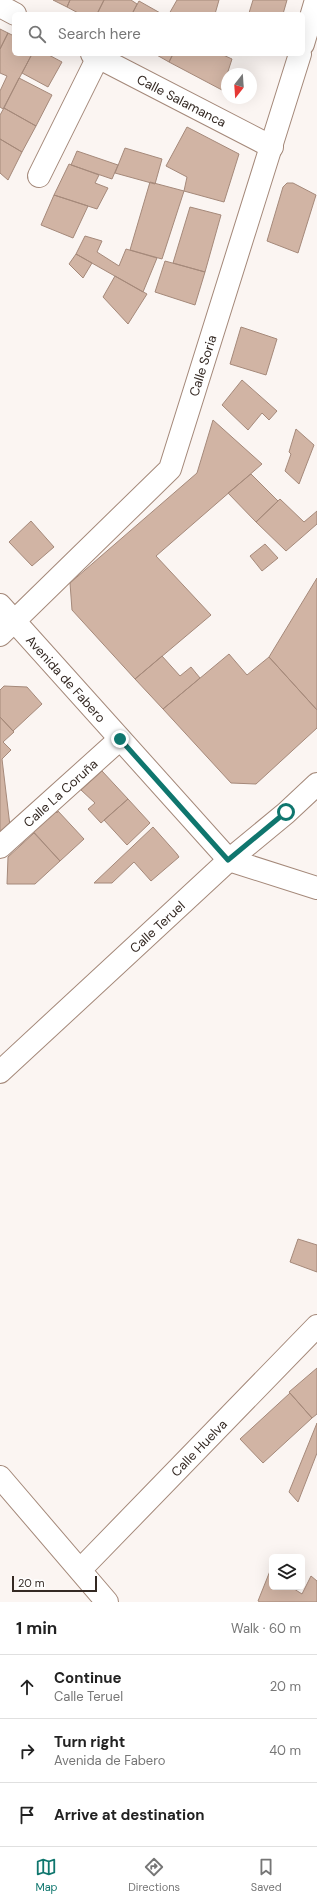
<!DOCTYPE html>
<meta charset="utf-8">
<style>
body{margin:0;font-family:"DM Sans",sans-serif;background:#f2f2f2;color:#222}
.controls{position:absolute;right:12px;bottom:12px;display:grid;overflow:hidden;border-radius:6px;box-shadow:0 4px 16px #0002}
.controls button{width:36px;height:36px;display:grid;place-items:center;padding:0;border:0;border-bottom:1px solid #e0e0e0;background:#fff;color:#222;font:20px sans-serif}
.compass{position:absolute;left:221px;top:68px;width:36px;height:36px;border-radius:50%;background:#fff;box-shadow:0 4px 16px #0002;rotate:197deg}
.scale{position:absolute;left:12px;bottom:10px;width:85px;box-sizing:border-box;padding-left:4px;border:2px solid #342923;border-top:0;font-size:11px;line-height:14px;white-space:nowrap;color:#342923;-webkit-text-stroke:3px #fff;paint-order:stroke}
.stop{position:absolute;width:12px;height:12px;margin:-9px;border:3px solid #0f766e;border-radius:50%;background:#fff}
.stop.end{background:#0f766e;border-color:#fff;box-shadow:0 1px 4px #0008}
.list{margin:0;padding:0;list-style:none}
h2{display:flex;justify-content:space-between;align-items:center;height:52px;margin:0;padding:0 16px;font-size:17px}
h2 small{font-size:13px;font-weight:400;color:#767676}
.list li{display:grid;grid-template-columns:26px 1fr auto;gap:12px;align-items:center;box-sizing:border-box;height:64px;padding:0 16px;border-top:1px solid #e0e0e0}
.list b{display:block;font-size:15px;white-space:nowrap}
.list p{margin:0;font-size:13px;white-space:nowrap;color:#767676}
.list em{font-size:13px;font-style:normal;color:#767676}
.icon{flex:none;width:22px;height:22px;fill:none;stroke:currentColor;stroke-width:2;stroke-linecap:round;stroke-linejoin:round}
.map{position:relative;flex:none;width:317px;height:1602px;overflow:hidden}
.search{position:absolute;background:#fff;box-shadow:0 4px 16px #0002;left:12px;right:12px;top:12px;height:44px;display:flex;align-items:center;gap:10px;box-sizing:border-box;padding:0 14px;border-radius:6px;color:#767676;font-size:15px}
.sheet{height:244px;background:#fff}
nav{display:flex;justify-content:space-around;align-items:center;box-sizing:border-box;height:56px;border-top:1px solid #e0e0e0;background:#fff;font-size:11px;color:#767676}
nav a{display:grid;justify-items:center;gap:2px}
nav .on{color:#0f766e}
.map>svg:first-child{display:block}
.building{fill:#d1b4a4;stroke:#a5897a}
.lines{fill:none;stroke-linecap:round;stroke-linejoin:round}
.minor-casing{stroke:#a48879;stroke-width:24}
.minor{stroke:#fff;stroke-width:22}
.route{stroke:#0f766e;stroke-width:5}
.labels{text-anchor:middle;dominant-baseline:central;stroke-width:3;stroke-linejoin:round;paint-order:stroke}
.street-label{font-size:13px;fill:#342923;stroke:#fff}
</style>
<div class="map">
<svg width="317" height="1602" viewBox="0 0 317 1602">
<rect width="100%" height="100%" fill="#fbf5f2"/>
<path class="building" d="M53,0H70L67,7Z
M70,0H104L97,14H80L67,7Z
M104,0H131L137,4L132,14H97Z
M177,0H219L215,14H169Z
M253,0H287L283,14L249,13Z
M139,1L162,14H132Z
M0,29L8,33L0,49Z
M8,33L14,36V54H32L3,109L0,107V91L7,76L0,73V49Z
M32,54H47L62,62L48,87L22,73Z
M155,54H173L169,62Z
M173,54H221L232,59L222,90L169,62Z
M19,78L52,95L36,126L4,108Z
M4,108L36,126L22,152L0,139V115Z
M187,127L239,154L224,202L184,191L187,177L166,166Z
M0,139L22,152L8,180L0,173Z
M125,148L162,159L155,184L115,173Z
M77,151L118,165L112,179L71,165Z
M69,164L99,175L95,183L108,188L97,209L54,195Z
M150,182L184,191L162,259L130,250Z
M287,183H293L316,195L298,253L267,241L283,187Z
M54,195L88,206L73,238L41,225Z
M190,207L221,215L205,272L173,263Z
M85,236L102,241L97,252L119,266L126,249L157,258L143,292L76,254Z
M76,254L92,263L83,278L69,264Z
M165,261L205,272L195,305L155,292Z
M115,276L147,294L128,324L103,297Z
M241,327L277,339L266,375L230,364Z
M242,380L277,411L269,420L262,413L248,430L222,405Z
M213,420L262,464L156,556L211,615L135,679L72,610L70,583L197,473Z
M296,429L314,445L299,484L285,471L291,454L289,452Z
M251,474L278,501L256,522L228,493Z
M280,499L304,522L317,511V524L286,551L256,522Z
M31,521L54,547L32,566L9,542Z
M265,544L278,558L262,571L250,556Z
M317,578V710L269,657Z
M229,654L247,675L269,657L317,710V728L256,784L231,783L163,709Z
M162,656L180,676L191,667L200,678L163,709L135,679Z
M4,686L27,687L42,704L13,731L0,717V690Z
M0,717L14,732L3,742L11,750L2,759L10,826L0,835Z
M102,771L128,799L101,823L88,809L95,803L81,790Z
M128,799L150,823L127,845L104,820Z
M54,809L57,813L58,811L84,839L60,861L32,830Z
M153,827L177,854L179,857L151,881L134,862L112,883H94Z
M34,833L60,861L35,884H7L8,857Z
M298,1239L317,1245V1272L290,1262Z
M317,1368V1414L312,1418L289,1392Z
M290,1393L312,1418L263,1463L240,1439Z
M317,1423V1453L298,1502L289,1492Z
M270,1571L272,1573V1587H291L302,1594L311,1576L317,1581V1602H260L258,1601Z"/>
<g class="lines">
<defs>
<g id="minor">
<path d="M0,6L15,14"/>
<path d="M303,44L316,0"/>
<path id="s1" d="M92,54L272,147"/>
<path d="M39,176L98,57"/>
<path id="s2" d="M0,605L229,860L317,888"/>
<path id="s3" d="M0,635L170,469L300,54"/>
<path id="s4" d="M0,847L120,739"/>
<path id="s5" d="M0,1072L229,860L286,813L317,784"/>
<path d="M0,1477L107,1602"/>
<path id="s6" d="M81,1569L317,1326"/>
</g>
</defs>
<use href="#minor" class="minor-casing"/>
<use href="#minor" class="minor"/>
</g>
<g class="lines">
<path class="route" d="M120,739L228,860L286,812"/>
</g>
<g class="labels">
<g class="street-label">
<text stroke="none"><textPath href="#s1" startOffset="101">Calle Salamanca</textPath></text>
<text stroke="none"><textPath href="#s3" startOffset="346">Calle Soria</textPath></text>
<text stroke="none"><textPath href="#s2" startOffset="99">Avenida de Fabero</textPath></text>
<text stroke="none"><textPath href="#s4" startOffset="81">Calle La Coruña</textPath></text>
<text stroke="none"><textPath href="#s5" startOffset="214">Calle Teruel</textPath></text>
<text stroke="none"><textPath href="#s6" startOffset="169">Calle Huelva</textPath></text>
</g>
</g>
</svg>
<div class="controls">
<button><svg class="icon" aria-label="layers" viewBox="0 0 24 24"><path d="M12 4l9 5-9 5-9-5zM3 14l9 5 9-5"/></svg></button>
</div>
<svg class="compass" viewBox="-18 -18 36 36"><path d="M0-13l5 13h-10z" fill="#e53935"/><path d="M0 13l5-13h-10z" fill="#767676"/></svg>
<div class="scale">20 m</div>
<div class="stop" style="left:286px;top:812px"></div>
<div class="stop end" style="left:120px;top:739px"></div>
<div class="search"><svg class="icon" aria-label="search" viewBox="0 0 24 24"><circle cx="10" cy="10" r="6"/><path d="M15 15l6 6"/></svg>Search here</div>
</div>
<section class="sheet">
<h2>1 min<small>Walk · 60 m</small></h2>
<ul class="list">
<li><svg class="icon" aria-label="ahead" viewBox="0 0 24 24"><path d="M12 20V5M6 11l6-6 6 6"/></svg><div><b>Continue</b><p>Calle Teruel</p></div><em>20 m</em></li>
<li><svg class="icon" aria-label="right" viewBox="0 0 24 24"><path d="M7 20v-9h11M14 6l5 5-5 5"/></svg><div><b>Turn right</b><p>Avenida de Fabero</p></div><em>40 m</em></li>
<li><svg class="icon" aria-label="arrive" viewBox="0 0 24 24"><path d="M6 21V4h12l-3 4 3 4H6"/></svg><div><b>Arrive at destination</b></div></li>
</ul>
</section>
<nav>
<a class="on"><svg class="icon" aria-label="map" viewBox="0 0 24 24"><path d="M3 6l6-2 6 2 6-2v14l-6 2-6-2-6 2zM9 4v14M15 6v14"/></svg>Map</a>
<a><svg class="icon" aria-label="directions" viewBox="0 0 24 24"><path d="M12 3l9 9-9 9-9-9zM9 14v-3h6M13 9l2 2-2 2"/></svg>Directions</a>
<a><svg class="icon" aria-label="saved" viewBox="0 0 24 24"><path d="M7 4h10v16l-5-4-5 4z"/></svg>Saved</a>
</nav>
